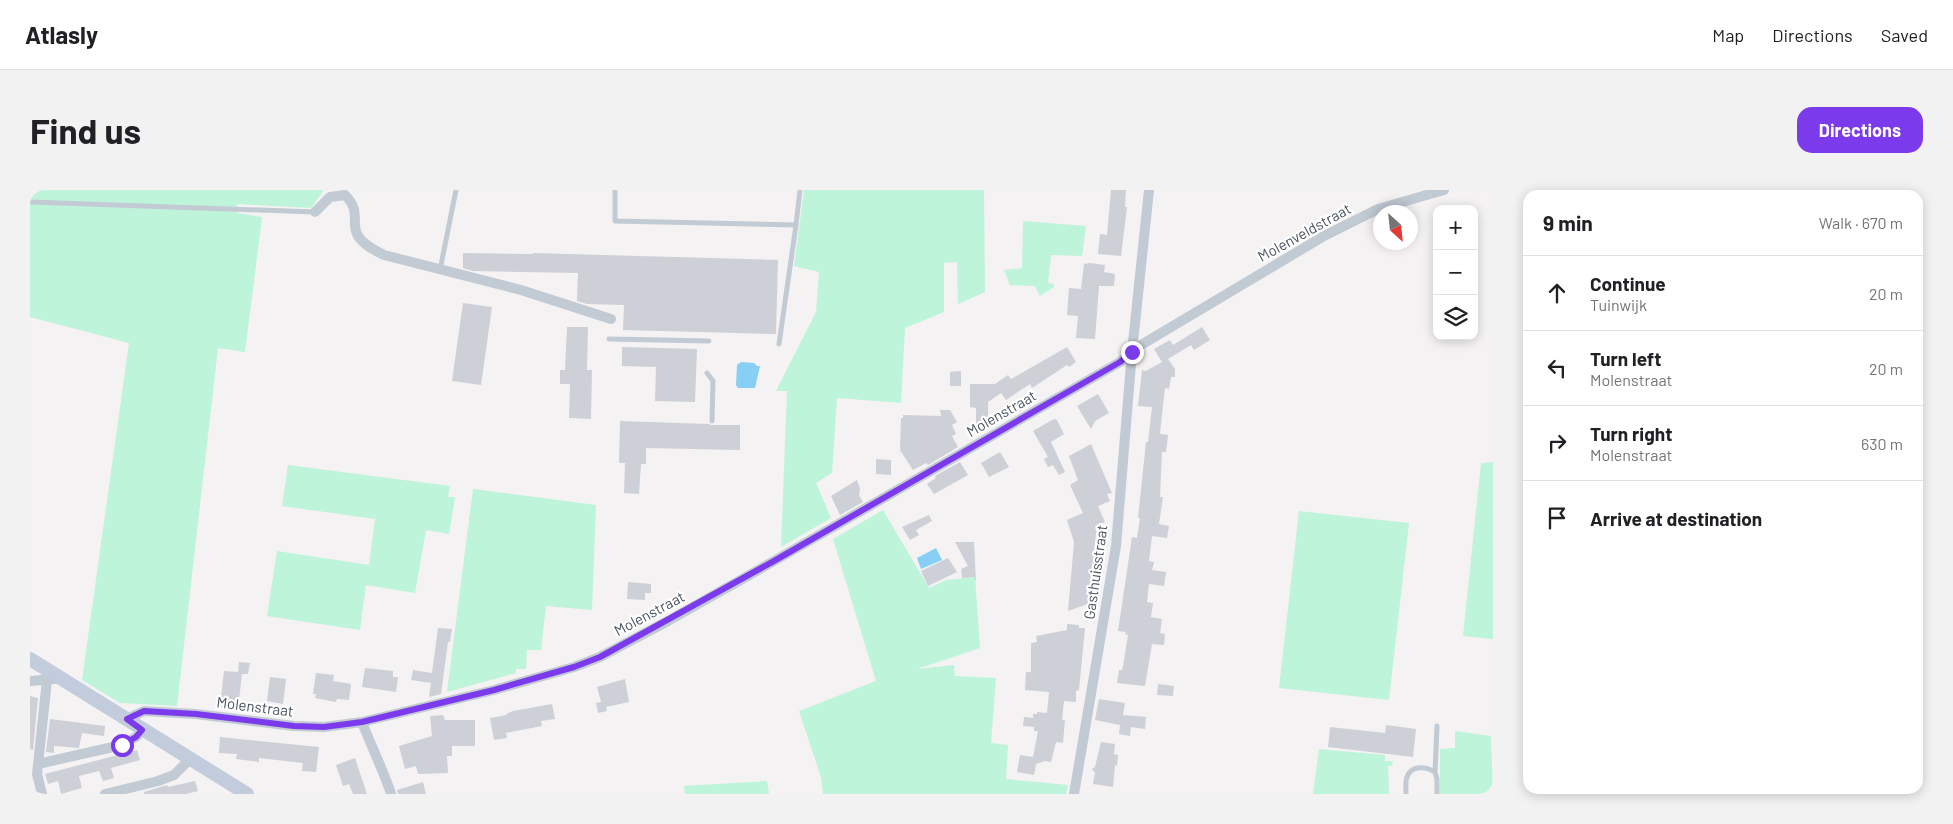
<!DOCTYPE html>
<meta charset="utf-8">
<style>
body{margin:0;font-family:Barlow,sans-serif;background:#f2f2f2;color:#202124}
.controls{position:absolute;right:15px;top:15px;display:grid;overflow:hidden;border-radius:10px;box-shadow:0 2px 12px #0003}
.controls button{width:45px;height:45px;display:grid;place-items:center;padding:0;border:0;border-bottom:1px solid #e0e0e0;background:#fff;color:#202124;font:25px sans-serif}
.compass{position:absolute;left:1343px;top:15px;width:45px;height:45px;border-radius:50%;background:#fff;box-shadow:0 2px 12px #0003;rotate:153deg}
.stop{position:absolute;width:15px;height:15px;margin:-11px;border:4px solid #7c3aed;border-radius:50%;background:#fff}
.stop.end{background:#7c3aed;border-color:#fff;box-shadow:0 1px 5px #0008}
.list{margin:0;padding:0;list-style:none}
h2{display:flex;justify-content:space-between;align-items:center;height:65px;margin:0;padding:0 20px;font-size:21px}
h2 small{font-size:16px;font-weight:400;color:#757577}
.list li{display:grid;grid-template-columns:32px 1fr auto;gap:15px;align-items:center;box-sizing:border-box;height:75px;padding:0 20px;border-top:1px solid #e0e0e0}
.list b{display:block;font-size:19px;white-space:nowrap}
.list p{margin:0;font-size:16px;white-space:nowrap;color:#757577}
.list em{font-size:16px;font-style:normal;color:#757577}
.icon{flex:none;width:28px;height:28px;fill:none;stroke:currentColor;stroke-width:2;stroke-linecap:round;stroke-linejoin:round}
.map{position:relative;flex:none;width:1463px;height:604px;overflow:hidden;border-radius:15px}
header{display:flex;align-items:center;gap:30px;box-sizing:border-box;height:70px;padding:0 25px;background:#fff;border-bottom:1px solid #e0e0e0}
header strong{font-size:24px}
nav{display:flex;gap:28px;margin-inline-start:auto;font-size:18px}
.intro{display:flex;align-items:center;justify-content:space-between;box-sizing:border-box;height:120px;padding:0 30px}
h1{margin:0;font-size:35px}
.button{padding:12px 22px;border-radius:15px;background:#7c3aed;color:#fff;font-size:18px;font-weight:700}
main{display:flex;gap:30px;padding:0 30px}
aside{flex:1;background:#fff;border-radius:15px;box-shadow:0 2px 12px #0003}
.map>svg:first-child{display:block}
.green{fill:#bef4da}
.water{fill:#87cff5}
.building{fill:#cdd0d6}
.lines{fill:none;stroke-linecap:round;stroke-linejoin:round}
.service{stroke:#c2cad4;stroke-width:5}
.minor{stroke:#c2cad4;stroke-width:10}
.secondary{stroke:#c3ccdc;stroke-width:14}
.route{stroke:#7c3aed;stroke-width:6}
.labels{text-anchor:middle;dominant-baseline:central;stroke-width:4.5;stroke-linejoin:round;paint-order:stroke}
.street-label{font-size:15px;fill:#475261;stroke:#fff}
</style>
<header>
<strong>Atlasly</strong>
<nav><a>Map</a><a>Directions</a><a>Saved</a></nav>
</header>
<div class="intro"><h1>Find us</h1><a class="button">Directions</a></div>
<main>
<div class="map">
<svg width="1463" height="604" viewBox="0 0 1463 604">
<rect width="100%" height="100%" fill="#f4f2f2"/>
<path class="green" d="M0,0H294L281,18L207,14V23L232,27L215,162L188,158L147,516L90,513L52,490L99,153L0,127Z
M774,0H954L955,102L928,114L927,72L914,73V122L875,138L871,213L807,208L802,283L786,293L801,328L751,357L757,201H746L786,122L789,82L764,76Z
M993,31L1056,36L1052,66L1021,65L1018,93L1024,94V97L1010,106L1005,96L980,95L974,80L992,78Z
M1463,272V449L1433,446L1451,273Z
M258,275L420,296L418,307H425L419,344L396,340L385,403L336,395L330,440L237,426L247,361L339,375L345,329L252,316Z
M443,299L566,315L562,420L516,416L511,460H497L496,479H486V483L417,502Z
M853,320L899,398L916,390L945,387L950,458L887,479L924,475L925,486L966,488L961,553L978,555L976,589L1038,595L1036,604H793L791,587L769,521L846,491L803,349Z
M1269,321L1379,333L1359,510L1249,498Z
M1425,541L1461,546L1463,604H1410V559L1425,558Z
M1289,559L1355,565V571H1363L1362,576H1358L1359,604H1283Z
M737,591L739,604H655L654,596Z"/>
<path class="water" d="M711,172L724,173L727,176H730L725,198H708L706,195L707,175Z
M906,358L912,370L891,379L887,368Z"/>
<path class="building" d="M1081,0H1096L1095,17H1097L1091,66L1068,64L1070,44L1077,45Z
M433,63L503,64V63L748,70L746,144L593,140L594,115L557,114L547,111L548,83L443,81L433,78Z
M1060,73L1075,75L1074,82L1085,84L1084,96H1069L1065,149L1046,148L1048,126L1037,125L1039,98L1051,99L1054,74Z
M433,113L462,117L451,195L422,191Z
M537,137H558L557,180H562L561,229L539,228L540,194H530V180H535Z
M1172,137L1180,150L1164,160L1161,155L1138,169L1145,179V187H1141L1139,199L1135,198L1132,224L1130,244L1138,245L1136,262H1132L1130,307H1133L1129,334L1139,336L1137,348L1122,346L1119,371L1124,372L1122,380L1136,382L1134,396L1119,394L1117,412L1123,413L1121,427L1132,429L1130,443L1135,444L1134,455L1122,454L1115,496L1087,493L1089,480H1092L1093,476L1098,445L1095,444L1096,442L1088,441L1102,347L1107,348L1110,328H1108L1116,252H1118L1122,217L1108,216L1112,180L1116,181L1132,172L1124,159L1140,150L1143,155Z
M592,157L667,159L665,212L625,211L626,177L592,176Z
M1037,157L1046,172L1039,177L1037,175L1002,198L1000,194L976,210L971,203L958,212V237H946V218L940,217V194H965L978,185L981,189Z
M931,181V196H920V182Z
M1068,204L1079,223L1065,231L1061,239L1047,216Z
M910,220H920L927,232L922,235L926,244L922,246L928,257L898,275L896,273L883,280L870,260L871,228H873V225L911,226Z
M1024,229L1027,230L1034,244L1021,252L1035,282L1029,285L1023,275L1018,277L1014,269L1018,267L1003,241Z
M590,231L679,234L681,235H710V260L616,258V274H611L609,304L594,303L595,273H589Z
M1061,254L1082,303L1077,304L1080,311L1068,316L1075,332L1067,335L1058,414L1038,421L1044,352L1037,330L1053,323L1040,295L1048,290L1039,266Z
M970,262L979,277L959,287L951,273Z
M846,269L861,270V285L846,284Z
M930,272L938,285L904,304L897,294L906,288L905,286Z
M827,290L830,299L829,305L833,312L810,325L801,306Z
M899,325L902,331L886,340L889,345L880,350L872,337Z
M925,352H944L946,392L944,387L932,388L931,379L938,376Z
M918,368L927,382L898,396L891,381Z
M598,392L621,394V403H615V410L597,409Z
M1037,434L1049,435V438H1055L1049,500L1046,501V512L1034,511L1032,530H1035L1033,553L1026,552L1021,572L1015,571L1006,574L1004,585L987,582L990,565L1003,567L1008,541H1004V537L993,536L994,527L1003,528V524H1007V522L1017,523L1019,502L995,500L996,482H1001V453L1007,452L1006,446L1037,440Z
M408,438L422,439L420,452H418L411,504L399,507L401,493L381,490L383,480L402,483Z
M209,472L220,473L218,484H212L208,519L190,517L194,481L208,482Z
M335,478L363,481V487H368L366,502L332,497Z
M286,483L304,485L303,491L321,494L319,510L307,509L306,512L285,508L286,504H283Z
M240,487L256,489L253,514L237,511Z
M595,489L599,512L576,517L577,521L568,523L566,513L571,512L567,497Z
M1128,494L1144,496L1143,506L1127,505Z
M0,506L8,508L3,560L0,559Z
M1069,509L1095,513L1093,525L1116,527L1115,539L1101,537L1100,546L1089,544L1090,535L1065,530Z
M522,514L525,529L511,531L512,536L476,543L477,548L464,550L460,528L477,525L476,524L483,521Z
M413,525L415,530H445V556H422V566H417L418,583L388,584L386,576L375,579L369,556L402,546L400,526Z
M20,529L75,536L74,546L52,543L49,558L24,556V563L16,562Z
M1356,535L1386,539L1383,567L1298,557L1300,537L1355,543Z
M190,547L289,557L286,582L272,581L273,573L229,568V572L206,569L207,564L189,563Z
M1071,552L1085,554L1084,564L1088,565L1087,576L1085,575L1083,597L1063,594L1065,583L1062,579L1065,577Z
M107,560L110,570L81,578L84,588L73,591L69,581L49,586L52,598L31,604L28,591L18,594L15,584Z
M325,568L337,604H323L319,594L313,596L306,575Z
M165,591L168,601L156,604H114V602L137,595L138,597Z
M393,592L396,604H368L367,600Z"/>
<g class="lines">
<path class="service" d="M585,0V31L766,35L770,0
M0,12L285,22
M410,80L426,0
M579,149L679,151
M749,154L766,35
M677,183L683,191L682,231
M1405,582L1407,536
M1376,604C1376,599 1375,592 1377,587C1381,575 1396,576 1405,582L1407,589V604"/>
<path class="minor" d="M285,22L300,7L315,5C332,22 320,32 328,46C334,55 344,60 354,65L491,100L581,129
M0,491L24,489
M97,529L114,521L166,524L264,536L294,537L332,532L464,500L544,477L570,467L638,431L744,371L1090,172L1111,155L1294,46L1348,19L1414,0
M332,532C341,556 353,579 361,604
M8,574L92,555L106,547L112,540
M12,604L7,584L17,490
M75,604L128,591L144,585L161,568
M1044,604L1086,356L1102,162L1119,0"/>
<path class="secondary" d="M0,469L217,604"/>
</g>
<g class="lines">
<path class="route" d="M92,555L106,547L112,540L97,529L114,521L166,524L264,536L294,537L332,532L464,500L544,477L570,467L744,371L1090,172L1102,162"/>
</g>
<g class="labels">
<g class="street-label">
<text transform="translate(1274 42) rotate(-29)">Molenveldstraat</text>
<text transform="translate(971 223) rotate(-30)">Molenstraat</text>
<text transform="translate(1065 382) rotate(-82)">Gasthuisstraat</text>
<text transform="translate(619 423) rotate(-28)">Molenstraat</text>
<text transform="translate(225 516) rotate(7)">Molenstraat</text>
</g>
</g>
</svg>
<div class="controls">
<button>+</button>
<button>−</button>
<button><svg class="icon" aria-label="layers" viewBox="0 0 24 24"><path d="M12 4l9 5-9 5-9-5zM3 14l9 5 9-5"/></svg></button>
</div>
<svg class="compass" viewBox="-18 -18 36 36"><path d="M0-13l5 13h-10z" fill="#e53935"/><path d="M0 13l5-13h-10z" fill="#757577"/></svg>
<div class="stop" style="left:92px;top:555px"></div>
<div class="stop end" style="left:1102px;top:162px"></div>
</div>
<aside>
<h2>9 min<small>Walk · 670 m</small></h2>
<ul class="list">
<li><svg class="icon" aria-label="ahead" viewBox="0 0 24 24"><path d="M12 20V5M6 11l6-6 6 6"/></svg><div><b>Continue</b><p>Tuinwijk</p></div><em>20 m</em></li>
<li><svg class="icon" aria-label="left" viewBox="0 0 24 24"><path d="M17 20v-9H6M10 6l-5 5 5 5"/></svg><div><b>Turn left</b><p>Molenstraat</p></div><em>20 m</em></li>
<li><svg class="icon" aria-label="right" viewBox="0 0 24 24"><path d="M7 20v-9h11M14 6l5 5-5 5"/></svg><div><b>Turn right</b><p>Molenstraat</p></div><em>630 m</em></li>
<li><svg class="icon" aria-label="arrive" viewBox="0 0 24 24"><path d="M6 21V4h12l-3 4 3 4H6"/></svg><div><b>Arrive at destination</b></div></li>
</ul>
</aside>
</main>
